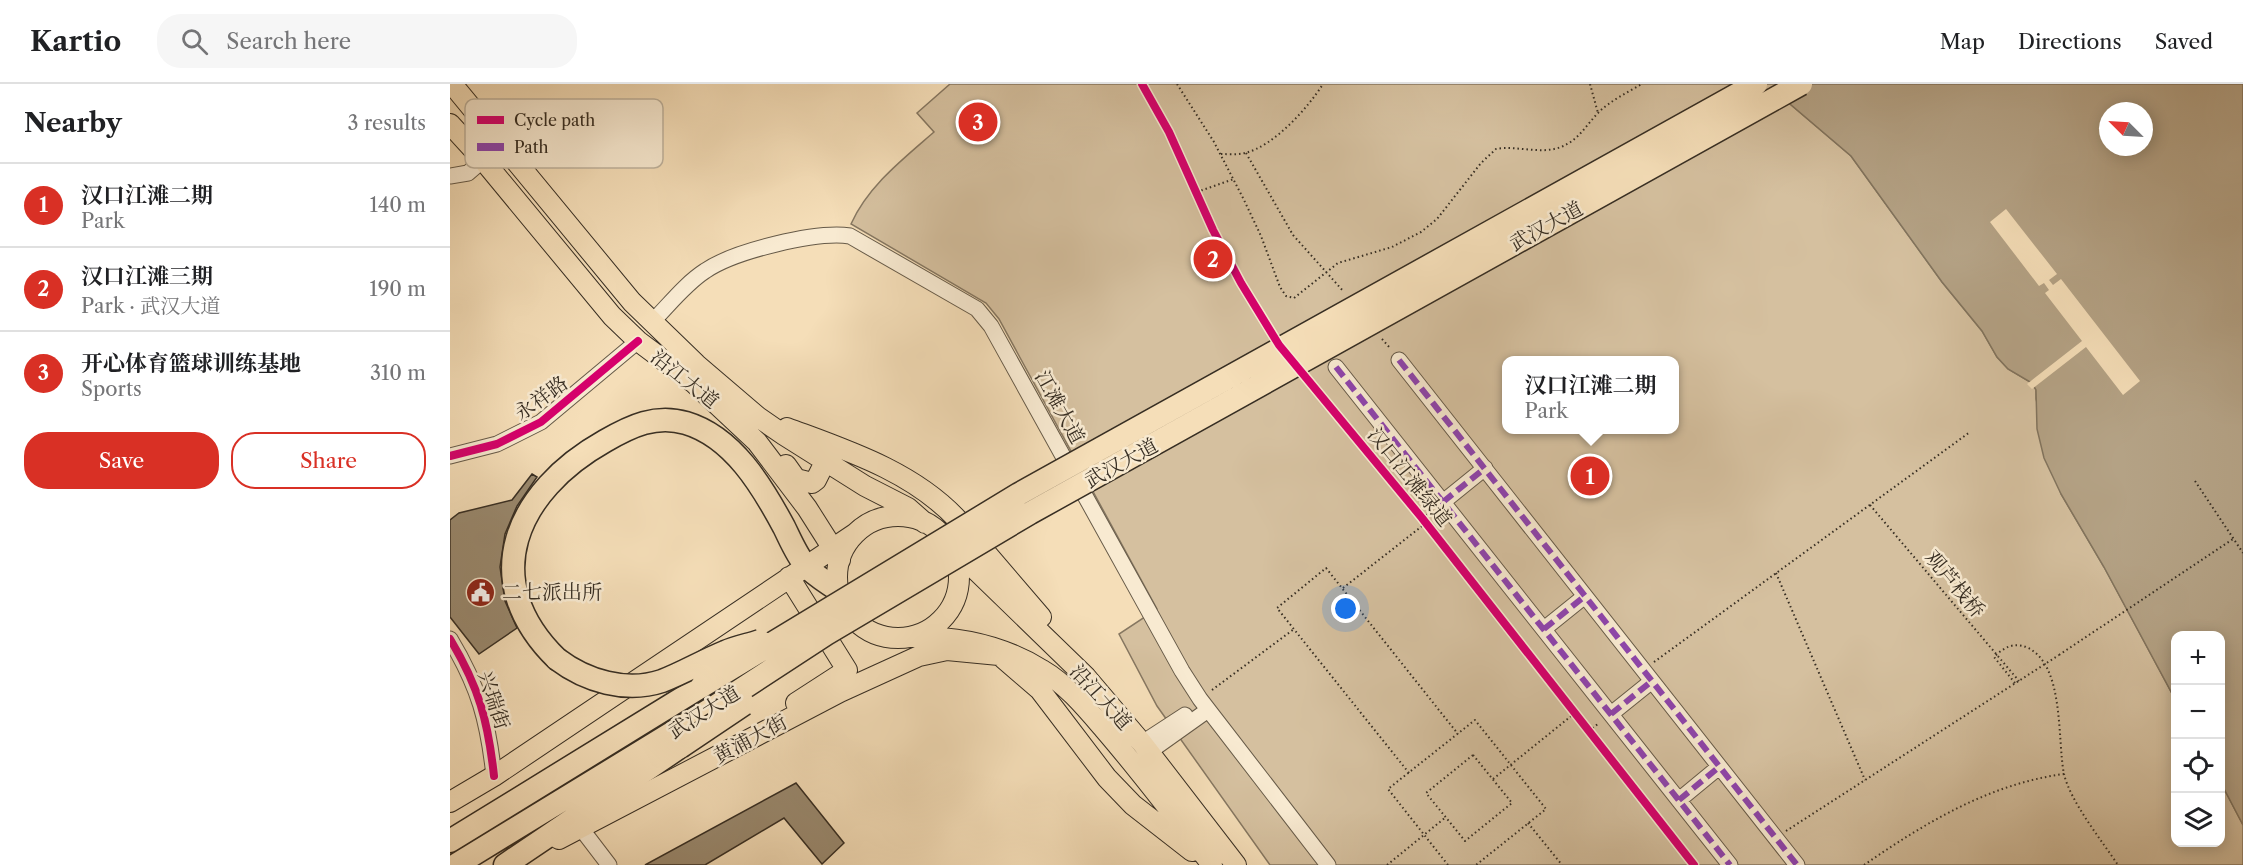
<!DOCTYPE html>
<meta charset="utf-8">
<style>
body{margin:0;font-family:"Libre Caslon Text","Noto Serif SC",serif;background:#f6f6f6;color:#202124}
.controls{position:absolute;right:18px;bottom:18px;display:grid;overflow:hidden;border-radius:12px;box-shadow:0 3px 15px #0003}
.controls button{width:54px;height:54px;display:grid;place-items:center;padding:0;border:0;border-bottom:2px solid #e0e0e0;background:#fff;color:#202124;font:30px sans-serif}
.compass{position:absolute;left:1649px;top:18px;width:54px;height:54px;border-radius:50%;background:#fff;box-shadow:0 3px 15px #0003;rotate:294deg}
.you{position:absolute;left:896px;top:525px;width:21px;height:21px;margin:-15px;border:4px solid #fff;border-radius:50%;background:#1a73e8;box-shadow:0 0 0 9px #1a73e833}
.badge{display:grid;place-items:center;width:39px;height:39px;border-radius:50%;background:#d93025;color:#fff;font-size:20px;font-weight:700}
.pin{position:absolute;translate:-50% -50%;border:3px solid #fff;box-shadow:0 2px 6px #0006}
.popup{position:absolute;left:1052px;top:272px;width:177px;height:78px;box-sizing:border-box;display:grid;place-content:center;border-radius:12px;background:#fff;filter:drop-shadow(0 2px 4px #0005);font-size:20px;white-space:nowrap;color:#757577}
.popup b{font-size:22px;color:#202124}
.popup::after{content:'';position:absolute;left:50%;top:100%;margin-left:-12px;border:12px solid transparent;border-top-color:#fff}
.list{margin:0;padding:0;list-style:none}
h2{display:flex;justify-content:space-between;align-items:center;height:78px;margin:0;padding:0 24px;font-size:26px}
h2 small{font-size:20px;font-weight:400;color:#757577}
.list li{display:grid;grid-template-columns:39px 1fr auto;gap:18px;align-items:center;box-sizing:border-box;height:84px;padding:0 24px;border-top:2px solid #e0e0e0}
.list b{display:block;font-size:22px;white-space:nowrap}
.list p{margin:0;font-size:20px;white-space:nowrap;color:#757577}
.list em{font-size:20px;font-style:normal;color:#757577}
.actions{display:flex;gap:12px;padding:18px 24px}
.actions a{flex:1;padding:14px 0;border:2px solid #d93025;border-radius:24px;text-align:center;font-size:21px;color:#d93025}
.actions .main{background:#d93025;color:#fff}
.icon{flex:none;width:33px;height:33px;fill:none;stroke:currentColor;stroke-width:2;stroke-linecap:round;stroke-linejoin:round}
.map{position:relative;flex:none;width:1793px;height:781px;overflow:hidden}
header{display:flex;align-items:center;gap:36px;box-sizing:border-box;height:84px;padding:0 30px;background:#fff;border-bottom:2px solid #e0e0e0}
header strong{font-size:28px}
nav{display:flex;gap:33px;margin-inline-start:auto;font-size:21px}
.search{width:420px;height:54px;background:#f6f6f6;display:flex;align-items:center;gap:15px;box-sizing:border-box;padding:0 21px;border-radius:24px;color:#757577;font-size:22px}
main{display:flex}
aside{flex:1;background:#fff}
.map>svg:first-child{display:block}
.green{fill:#d5c09f;stroke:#867761;stroke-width:1.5;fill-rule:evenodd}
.water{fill:#b4a285;stroke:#82745e;stroke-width:1.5;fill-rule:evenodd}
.pier{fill:#f5deb8}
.building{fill:#9a8a70;stroke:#372e23;stroke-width:1.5}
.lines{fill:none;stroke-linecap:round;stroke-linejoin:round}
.minor-casing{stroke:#665a48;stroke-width:17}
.major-casing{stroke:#372e23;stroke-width:22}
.highway-casing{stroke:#372e23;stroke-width:25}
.path{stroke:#372e23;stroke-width:2;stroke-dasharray:1.5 3;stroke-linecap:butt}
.minor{stroke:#f8ead1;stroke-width:15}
.major{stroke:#f5deb8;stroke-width:20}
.highway{stroke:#f5deb8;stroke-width:22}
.highway-bridge-casing{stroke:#372e23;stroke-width:25;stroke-linecap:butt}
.path-bridge{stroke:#372e23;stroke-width:2;stroke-dasharray:1.5 3;stroke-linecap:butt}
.highway-bridge{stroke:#f5deb8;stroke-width:22}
.quiet{stroke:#8e44ad;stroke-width:6;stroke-dasharray:12 6;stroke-linecap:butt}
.cycleway-casing{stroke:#f8ead1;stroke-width:11}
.cycleway{stroke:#d6006c;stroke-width:8}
.labels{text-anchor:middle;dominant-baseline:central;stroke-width:5;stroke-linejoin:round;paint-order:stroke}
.street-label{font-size:20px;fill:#372e23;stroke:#f8ead1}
.poi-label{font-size:20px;fill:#372e23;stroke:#f8ead1;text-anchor:start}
.key{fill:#f8ead1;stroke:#beb29d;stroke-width:1.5}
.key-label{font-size:16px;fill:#372e23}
</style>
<header>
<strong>Kartio</strong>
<div class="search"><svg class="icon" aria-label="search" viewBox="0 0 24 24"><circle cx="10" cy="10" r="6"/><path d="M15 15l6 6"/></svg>Search here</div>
<nav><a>Map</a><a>Directions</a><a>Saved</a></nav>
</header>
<main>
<aside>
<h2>Nearby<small>3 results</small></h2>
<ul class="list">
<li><span class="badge">1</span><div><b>汉口江滩二期</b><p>Park</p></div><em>140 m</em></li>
<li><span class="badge">2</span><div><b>汉口江滩三期</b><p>Park · 武汉大道</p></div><em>190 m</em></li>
<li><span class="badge">3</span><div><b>开心体育篮球训练基地</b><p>Sports</p></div><em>310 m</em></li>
</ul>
<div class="actions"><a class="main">Save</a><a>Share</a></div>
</aside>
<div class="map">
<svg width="1793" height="781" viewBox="0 0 1793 781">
<rect width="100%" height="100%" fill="#f5deb8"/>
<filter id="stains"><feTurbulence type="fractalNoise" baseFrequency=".00333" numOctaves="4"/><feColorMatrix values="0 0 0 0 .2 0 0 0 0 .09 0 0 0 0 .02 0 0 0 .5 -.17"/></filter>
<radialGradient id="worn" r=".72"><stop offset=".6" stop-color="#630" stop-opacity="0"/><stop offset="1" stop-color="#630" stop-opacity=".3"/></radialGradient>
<path class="green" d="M500,0H1326L1340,20L1401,72L1492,198L1532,247L1547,273L1558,285L1582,299L1586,306V315L1611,410L1654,483L1725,615L1726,758H1770L1771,699L1793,741V781H820L707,622L669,550L707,525L549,235L536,219L401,140C418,102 453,75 484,48L467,29ZM1056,276H1224V346H1056Z"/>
<path class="water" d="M1326,0H1793V741L1771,699L1770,552H1726L1725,615L1654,483L1611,410L1594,374L1587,345L1586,306L1582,299L1558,285L1547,273L1532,247L1492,198L1401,72L1340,20ZM1658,27H1694V63H1658Z"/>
<path class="pier" d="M1556,125L1607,190L1599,196L1603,201L1611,195L1690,297L1673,311L1636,263L1582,305L1577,300L1632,257L1595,209L1599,206L1594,199L1589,202L1540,138Z"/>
<path class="building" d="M82,390L87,393L67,422L55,450L50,483L55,517L67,544L29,570L0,533V436L9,429L62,416Z
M346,699L394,759L372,780L334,734L255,781H195Z"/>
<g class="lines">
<defs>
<path id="minor" d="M0,92L18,89L33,76
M202,238C219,221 235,200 255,187C284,167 366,147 400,152L527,225L541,242L732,587L750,615L878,781
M949,276L1347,781
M886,283L1280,781
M0,372L47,360L91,338L188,257
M993,418L1035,384
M1094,545L1135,512
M0,555C29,603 38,637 44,692
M1161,630L1202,597
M692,659L735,631
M699,668L758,626
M1229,716L1269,683
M130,743L159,781"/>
<path id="major" d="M2,0L182,218L246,280L308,333L334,351L415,402L458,424L475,439
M0,40L33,76L162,232L188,257L244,299L307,358L357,424L390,476
M337,344C396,366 462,387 507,435L591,533
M336,381L346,395L362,399L366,396L375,378
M387 493a61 61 0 1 1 122 0a61 61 0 1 1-122 0Z
M501,462L636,593L692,659L786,781
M339,493L397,586L346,619
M461,553C508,552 552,561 592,586C616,600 636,624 654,645C692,689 727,735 762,781
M554,575L590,606L657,694L683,721L742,767
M0,718L44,692L406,449
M109,755L390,608L469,572L497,566L549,571"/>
<path id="highway" d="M107,575C26,496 66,407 155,357C181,342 206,330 236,339C283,353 312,402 334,443C340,455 347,472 356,482C365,492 378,499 389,507
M0,757L252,602
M6,781L266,622
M55,781L230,663"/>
</defs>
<use href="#minor" class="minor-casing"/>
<use href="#major" class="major-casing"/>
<use href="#highway" class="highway-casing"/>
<path class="path" d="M727,0L764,58L794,116L811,152L830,203L836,212L844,214L888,179L942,163L971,148L987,135L1031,79L1046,65C1066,61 1090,71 1111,63C1129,56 1136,41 1149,28C1160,17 1178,8 1192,0
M1140,0L1148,29
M796,69L843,151L894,208
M771,70C778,70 787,71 795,69C824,62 857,25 873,0
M747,108L784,95
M932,255L940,264
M1745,397L1793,469
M972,434L982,427
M1326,489L1415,696
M893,504L976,439
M1609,571L1783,455
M1204,578L1520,348
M1565,599L1544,573C1553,564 1563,558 1576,563C1615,579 1607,656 1614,690C1620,717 1652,757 1668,781
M762,606L844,545
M1139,647L1149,639
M1023,671L1062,719L1015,757L976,709Z
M959,689L827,524L876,484L1008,650
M1043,695L1125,629
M1078,739L1112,781
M937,781L996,733
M998,781L938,705L1025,636L1096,725L1026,781
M1414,781C1475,739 1539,700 1614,690"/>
<use href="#minor" class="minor"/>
<use href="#major" class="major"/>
<use href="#highway" class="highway"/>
<defs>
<path id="highway-bridge" d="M107,575C136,597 176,609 212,597C233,589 253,577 275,568C286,563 298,561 310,557
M252,602L569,410L1306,0
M266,622L376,550L580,429L1351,0
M230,663L294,620"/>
</defs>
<use href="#highway-bridge" class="highway-bridge-casing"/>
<path class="path-bridge" d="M1420,421L1569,597
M1336,747L1609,571"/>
<use href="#highway-bridge" class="highway-bridge"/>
<path class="quiet" d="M949,276L1347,781
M886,283L1280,781
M993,418L1035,384
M1094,545L1135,512
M1161,630L1202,597
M1229,716L1269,683"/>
<defs>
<path id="cycleway" d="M692,0L719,48L763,146L791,199L829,261L972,434L1244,781
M0,372L47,360L91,338L188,257
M0,555C29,603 38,637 44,692"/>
</defs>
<use href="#cycleway" class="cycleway-casing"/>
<use href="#cycleway" class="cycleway"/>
</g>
<defs>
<symbol id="civic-disc" viewBox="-11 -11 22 22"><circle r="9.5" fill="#8f2418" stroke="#f8ead1"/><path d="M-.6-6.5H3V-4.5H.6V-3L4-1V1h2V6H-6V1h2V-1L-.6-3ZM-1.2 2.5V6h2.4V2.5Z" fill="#fff"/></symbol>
</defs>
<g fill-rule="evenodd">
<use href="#civic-disc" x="14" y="492" width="33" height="33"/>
</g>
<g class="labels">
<g class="street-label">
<text transform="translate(1096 142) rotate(-29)">武汉大道</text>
<text transform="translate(235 295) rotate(39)">沿江大道</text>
<text transform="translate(91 314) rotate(-36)">永祥路</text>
<text transform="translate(610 323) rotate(61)">江滩大道</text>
<text transform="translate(671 379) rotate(-29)">武汉大道</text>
<text transform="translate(960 393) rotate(51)">汉口江滩绿道</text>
<text transform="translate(1505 500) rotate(50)">观芦栈桥</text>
<text transform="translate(651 613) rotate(48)">沿江大道</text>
<text transform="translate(44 616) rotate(72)">兴瑞街</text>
<text transform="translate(254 628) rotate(-32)">武汉大道</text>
<text transform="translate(300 655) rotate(-28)">黄浦大街</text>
</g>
<g class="poi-label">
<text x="52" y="508">二七派出所</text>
</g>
</g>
<rect x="15" y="15" width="198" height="69" rx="9" class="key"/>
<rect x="27" y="32" width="27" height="8" fill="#d6006c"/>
<rect x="27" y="59" width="27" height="8" fill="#8e44ad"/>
<g class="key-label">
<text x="64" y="42">Cycle path</text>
<text x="64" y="69">Path</text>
</g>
<rect width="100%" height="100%" filter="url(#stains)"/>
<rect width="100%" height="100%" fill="url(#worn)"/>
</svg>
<div class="controls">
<button>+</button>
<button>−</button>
<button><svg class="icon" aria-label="locate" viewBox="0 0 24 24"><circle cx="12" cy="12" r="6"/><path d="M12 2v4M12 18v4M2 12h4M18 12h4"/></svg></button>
<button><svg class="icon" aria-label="layers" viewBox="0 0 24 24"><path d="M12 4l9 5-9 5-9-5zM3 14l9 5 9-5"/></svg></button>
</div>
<svg class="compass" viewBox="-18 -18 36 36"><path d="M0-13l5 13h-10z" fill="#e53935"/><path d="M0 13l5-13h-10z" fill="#757577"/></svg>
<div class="you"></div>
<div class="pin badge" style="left:1140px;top:392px">1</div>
<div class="popup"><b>汉口江滩二期</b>Park</div>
<div class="pin badge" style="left:763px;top:175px">2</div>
<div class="pin badge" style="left:528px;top:38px">3</div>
</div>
</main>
